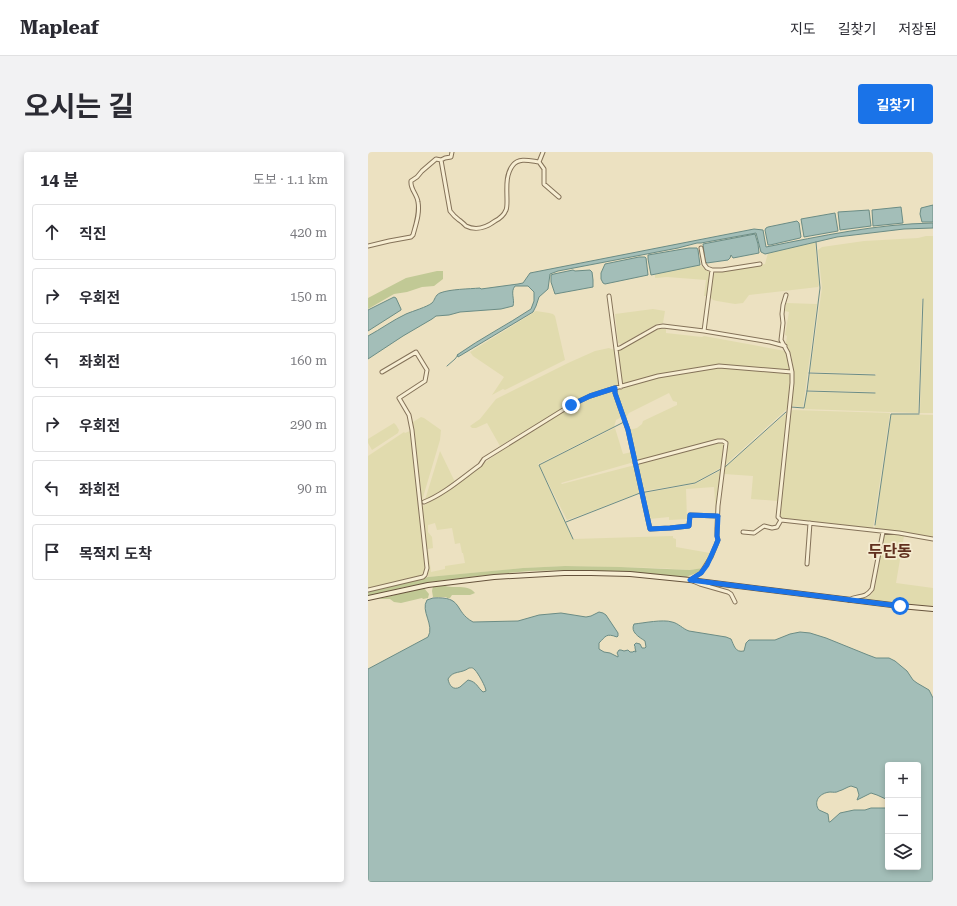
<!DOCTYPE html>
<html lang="ko">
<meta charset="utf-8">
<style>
body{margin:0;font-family:"Roboto Serif","Noto Sans KR",serif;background:#f2f2f3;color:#2b2b33}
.controls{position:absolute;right:12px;bottom:12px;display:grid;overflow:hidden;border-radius:4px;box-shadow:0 2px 6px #0003}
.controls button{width:36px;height:36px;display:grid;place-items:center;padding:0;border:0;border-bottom:1px solid #e1e1e2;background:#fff;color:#2b2b33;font:20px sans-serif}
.stop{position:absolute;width:12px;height:12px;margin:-9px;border:3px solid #1a73e8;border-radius:50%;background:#fff}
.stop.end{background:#1a73e8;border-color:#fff;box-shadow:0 1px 4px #0008}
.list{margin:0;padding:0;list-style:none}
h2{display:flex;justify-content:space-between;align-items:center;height:52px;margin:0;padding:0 16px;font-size:17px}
h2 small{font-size:13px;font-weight:400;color:#7c7c81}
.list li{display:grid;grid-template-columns:26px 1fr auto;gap:12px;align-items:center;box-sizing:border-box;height:56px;margin:0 8px 8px;padding:0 8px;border:1px solid #e1e1e2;border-radius:4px}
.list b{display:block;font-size:15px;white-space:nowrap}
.list em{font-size:13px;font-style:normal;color:#7c7c81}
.icon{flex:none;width:22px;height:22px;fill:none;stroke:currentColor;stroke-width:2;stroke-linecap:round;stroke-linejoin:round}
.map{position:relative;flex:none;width:565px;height:730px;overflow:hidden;border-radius:4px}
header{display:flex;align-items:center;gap:24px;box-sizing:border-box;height:56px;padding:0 20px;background:#fff;border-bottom:1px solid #e1e1e2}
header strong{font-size:19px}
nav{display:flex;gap:22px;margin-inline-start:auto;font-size:14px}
.intro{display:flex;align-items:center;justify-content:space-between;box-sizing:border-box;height:96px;padding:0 24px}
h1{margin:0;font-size:28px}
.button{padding:10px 18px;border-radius:4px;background:#1a73e8;color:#fff;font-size:14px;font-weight:700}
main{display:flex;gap:24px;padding:0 24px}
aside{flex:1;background:#fff;border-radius:4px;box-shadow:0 2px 6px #0003}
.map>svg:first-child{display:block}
.farmland{fill:#e1dbae;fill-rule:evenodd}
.green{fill:#c1c995}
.water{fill:#a3beb8;stroke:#6b8c85;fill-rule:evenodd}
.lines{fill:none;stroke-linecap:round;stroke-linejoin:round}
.stream{stroke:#6b8c85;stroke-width:1}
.street-casing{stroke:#847259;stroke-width:5}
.secondary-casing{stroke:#66533c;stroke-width:6}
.street{stroke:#f7eed3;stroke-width:3}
.secondary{stroke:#f7eed3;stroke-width:4}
.route{stroke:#1a73e8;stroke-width:5}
.labels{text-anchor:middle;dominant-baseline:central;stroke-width:3.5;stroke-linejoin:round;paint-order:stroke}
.quarter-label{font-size:16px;font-weight:bold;fill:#602f1e;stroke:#f4ebd0}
</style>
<header>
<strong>Mapleaf</strong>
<nav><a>지도</a><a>길찾기</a><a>저장됨</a></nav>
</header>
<div class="intro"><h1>오시는 길</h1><a class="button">길찾기</a></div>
<main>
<aside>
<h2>14 분<small>도보 · 1.1 km</small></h2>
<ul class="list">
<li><svg class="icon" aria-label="ahead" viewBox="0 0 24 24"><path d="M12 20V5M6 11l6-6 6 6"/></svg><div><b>직진</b></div><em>420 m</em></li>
<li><svg class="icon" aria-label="right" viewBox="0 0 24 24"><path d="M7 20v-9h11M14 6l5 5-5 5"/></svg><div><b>우회전</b></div><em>150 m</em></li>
<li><svg class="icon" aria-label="left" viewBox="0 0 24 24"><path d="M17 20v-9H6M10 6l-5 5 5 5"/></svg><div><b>좌회전</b></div><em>160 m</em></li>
<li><svg class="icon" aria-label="right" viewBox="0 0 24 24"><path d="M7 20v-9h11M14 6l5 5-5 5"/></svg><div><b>우회전</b></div><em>290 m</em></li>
<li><svg class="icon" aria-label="left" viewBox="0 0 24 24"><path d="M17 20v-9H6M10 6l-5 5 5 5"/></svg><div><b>좌회전</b></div><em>90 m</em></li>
<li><svg class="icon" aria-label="arrive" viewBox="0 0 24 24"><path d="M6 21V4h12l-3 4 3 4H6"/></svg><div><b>목적지 도착</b></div></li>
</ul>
</aside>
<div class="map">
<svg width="565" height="730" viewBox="0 0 565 730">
<rect width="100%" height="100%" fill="#ece1c1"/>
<path class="farmland" d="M558,84H565V261H552L555,146H554L550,261L436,257L439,240L507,241V240L440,238L442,222L508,223V222L442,220L454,136L450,98L454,95L496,89L550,86Z
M447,90L451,133L450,135L381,143L375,151L367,152L349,149L345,148L343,146L345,122L348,120L397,112L400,101Z
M332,113L338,118L342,120L339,144H336L338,128L299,125L287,126V122Z
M418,151L449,152L435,255L423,254L426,231V222L425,214L423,203L418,191L419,184L417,183L421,160L417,159Z
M285,157L297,159L295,171L289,172L254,192L250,191L247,162Z
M168,159L181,161L185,162L187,164L197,208L137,238L135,237L124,243L136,225L105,204L102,200Z
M293,176L298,177V181L334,185L336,184L417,199L419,201L423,216L418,218L351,213L291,223L255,233L254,232L250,200L252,197Z
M241,196L246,198L247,200L251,230L250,233L247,236L212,247L202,252L132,294L119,271L108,276H104L102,274L112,267L128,247L200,211L227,199Z
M351,215L419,221L423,224L420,256L357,313L359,293L358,289L356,288L268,310L261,278L269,276L274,272L275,269L309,253V250L305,249L301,241L261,261L259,264V266H258L249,241L248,239L250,237L252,236L289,225Z
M246,238L254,265L248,268L246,275L170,312L205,387L305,384V386L308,387V395L342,401L335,416L322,418L290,416L197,414L155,416L60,425L53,357L55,354L103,321L150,286L190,263L209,250ZM67,371L69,378L84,376L87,392L92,391L94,401H95L97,411L77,414V417L63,420L60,397L65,396L64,385L60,380V373Z
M425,258L522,261L505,376L413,366L412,362L414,339L422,261L423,259Z
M417,262L419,263L418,273L410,349L383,347L385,324L356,322V316Z
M523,262L565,263V385L507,376Z
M53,265L56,266L73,278L72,288L53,352L45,270Z
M26,271L28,273L31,278L30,281L4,298L0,291V287Z
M247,276L255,302L264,300L266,310L193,331L194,332L267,313L273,340L219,361L199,368L171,313Z
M42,279L57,415V420L54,423L51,424L0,436V304L36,280L37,281Z
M352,290L357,291L354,315L326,331L275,339L269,312Z
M72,299L87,330L72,340L57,348Z
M353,318L349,360L348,361L346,335L318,337L319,367L301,368V365L281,367L276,341L327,332Z
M520,382L536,384L528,431L565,436V454L488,447V446H494L500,445L503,443L507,435L516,384Z"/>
<path class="green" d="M69,119H75V127L66,134L54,135L39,140L26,142L0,157V146L38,126Z
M197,414L252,415L322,418L335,416L331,420L318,425L256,420L198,418L161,419L111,424L63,430L33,436L0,444V439L60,425L155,416Z
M74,433C78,434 81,435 84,435C92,435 102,434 107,441L102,443H84L82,446H79L78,445H65L64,439L65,434Z
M56,436L61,442L60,446L55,447L54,446L33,451L26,450L22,447H10Z"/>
<path class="water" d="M565,53V70H554L552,62L553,56Z
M533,55L535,71L505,74L504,58Z
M501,58L503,74L472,78L470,60Z
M467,61L470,79L436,85L433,67Z
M429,69L431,71L433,85L432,86L402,93H400L397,78L398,76L400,75Z
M565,71V76L536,77L469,85L397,102L393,100L388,81L333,91H329L310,96L190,119L182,122L180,137L171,145L168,154L165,160L90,205L89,203C113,186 139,173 163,157L166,149V140L160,134H147C142,140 147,147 145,154L133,157L92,160L81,163L68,164L64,167L35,184L0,207V184C13,177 25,168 38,162C45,159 59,155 64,151C67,148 67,143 72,141C82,137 101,137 112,136L113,137L150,132L155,131L162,121L386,77L395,78L398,95C453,84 509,72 565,71Z
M387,82L390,92L391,101L365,106L363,103L362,106L360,108L339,111L337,109L335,92Z
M321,96H329L330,98L332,113L283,123L280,107V103Z
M271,105H277L278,106L280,123L237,132L235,131L233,127V121L237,112Z
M205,118L207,119L222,118L224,120L225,128V135L187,142L183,130V123L186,122Z
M26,145L28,146L33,157V158L0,179V158Z
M65,446C96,444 85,459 105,470L150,469L171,463L193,461L218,465L223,464L231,460L235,461L238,463L250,481V484L249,485C238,481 238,484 231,491V497L236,500L242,501L250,505V503L249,501L251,498H253L256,499L260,498L262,500H265L266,499L268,500L267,496V494L266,493L268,491L272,492L274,496H277L278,495L277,489C271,485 262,480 266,472C276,471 295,467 304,470C310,471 315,477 321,479L358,485L363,487C366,493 367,501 376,499L378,491L381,488H407L422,482L432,480L442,481L458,486L500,503L508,506H521L527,509L539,519L545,528L549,531L561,538L565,546V730H0V517L60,485C67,473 52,459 59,448ZM101,516C104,516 104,515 107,518C110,521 118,535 118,539L115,540C109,535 109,530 100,528C97,530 95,533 92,535C85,539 81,533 80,527C85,518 93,522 101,516ZM520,613H550V715H520V656H503L497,658H486L472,661L462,670H461L460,662L451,658C445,650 451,641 462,640C465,640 468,641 471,639C475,638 479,635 483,634L489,636L491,643L489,648L503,641L509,643L520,648Z"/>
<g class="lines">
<path class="stream" d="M79,214L87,207L90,203
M441,221L507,223
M439,239L507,241
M423,255L436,256L439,239L452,136L448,90
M551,261L555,147
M357,315L418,260
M198,370L272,341L327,331L353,317
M507,373L523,262H551
M205,387L171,313L256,270"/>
<defs>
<path id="street" d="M84,0L83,5L77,6L73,8L82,59C85,63 87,65 91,68C93,69 96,72 98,74C108,79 119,75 127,69C131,67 136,63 138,58C139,56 139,52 139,49C139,37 137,23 145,13C151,5 163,9 171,10L175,0
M171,10L176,17V32L191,45
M0,94L21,89L43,85L45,83C48,72 52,61 50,50C49,42 42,37 43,29L49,25L54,19L68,7L73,8
M333,96L336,112L339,116L344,118H354L392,112
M418,143L415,153L414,162L415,171L413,188L420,201L424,220V231L410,365L413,368L531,381L565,387
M241,144L253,235
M336,179L344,118
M248,197L252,196L289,175L295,174L336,179L402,190L417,194
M247,236V241L260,278L282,377L302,376L321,374L322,363L350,364
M267,311L350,289H355L358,291L350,354L349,376V384L350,388L343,405L333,421L322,428
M56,350C76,342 94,326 112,313L116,307L203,253L222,244L247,236L290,224L351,214L424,220
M375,380L386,381L396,374L404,376L409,375L413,368
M439,412L442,371
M325,429L332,432L360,440L363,442L367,450
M0,438L55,425L57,423L59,416L44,278L41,263L31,246L57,229L59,218L48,200L14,220
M481,448C490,442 496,448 504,437L515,380"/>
<path id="secondary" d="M0,446L60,433L126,425L196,421H223L262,422L322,428L532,454L565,457"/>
</defs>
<use href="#street" class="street-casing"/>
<use href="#secondary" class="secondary-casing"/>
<use href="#street" class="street"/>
<use href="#secondary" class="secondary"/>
</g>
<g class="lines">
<path class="route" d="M203,253L222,244L247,236V241L260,278L282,377L302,376L321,374L322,363L350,364L349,384L350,388L348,393L339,413L333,421L322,428L532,454"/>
</g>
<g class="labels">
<g class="quarter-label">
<text x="522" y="399">두단동</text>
</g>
</g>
</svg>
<div class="controls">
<button>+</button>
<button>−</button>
<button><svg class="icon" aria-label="layers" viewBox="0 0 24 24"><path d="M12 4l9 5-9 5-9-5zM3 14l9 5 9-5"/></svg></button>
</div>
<div class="stop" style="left:532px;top:454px"></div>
<div class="stop end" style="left:203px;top:253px"></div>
</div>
</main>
